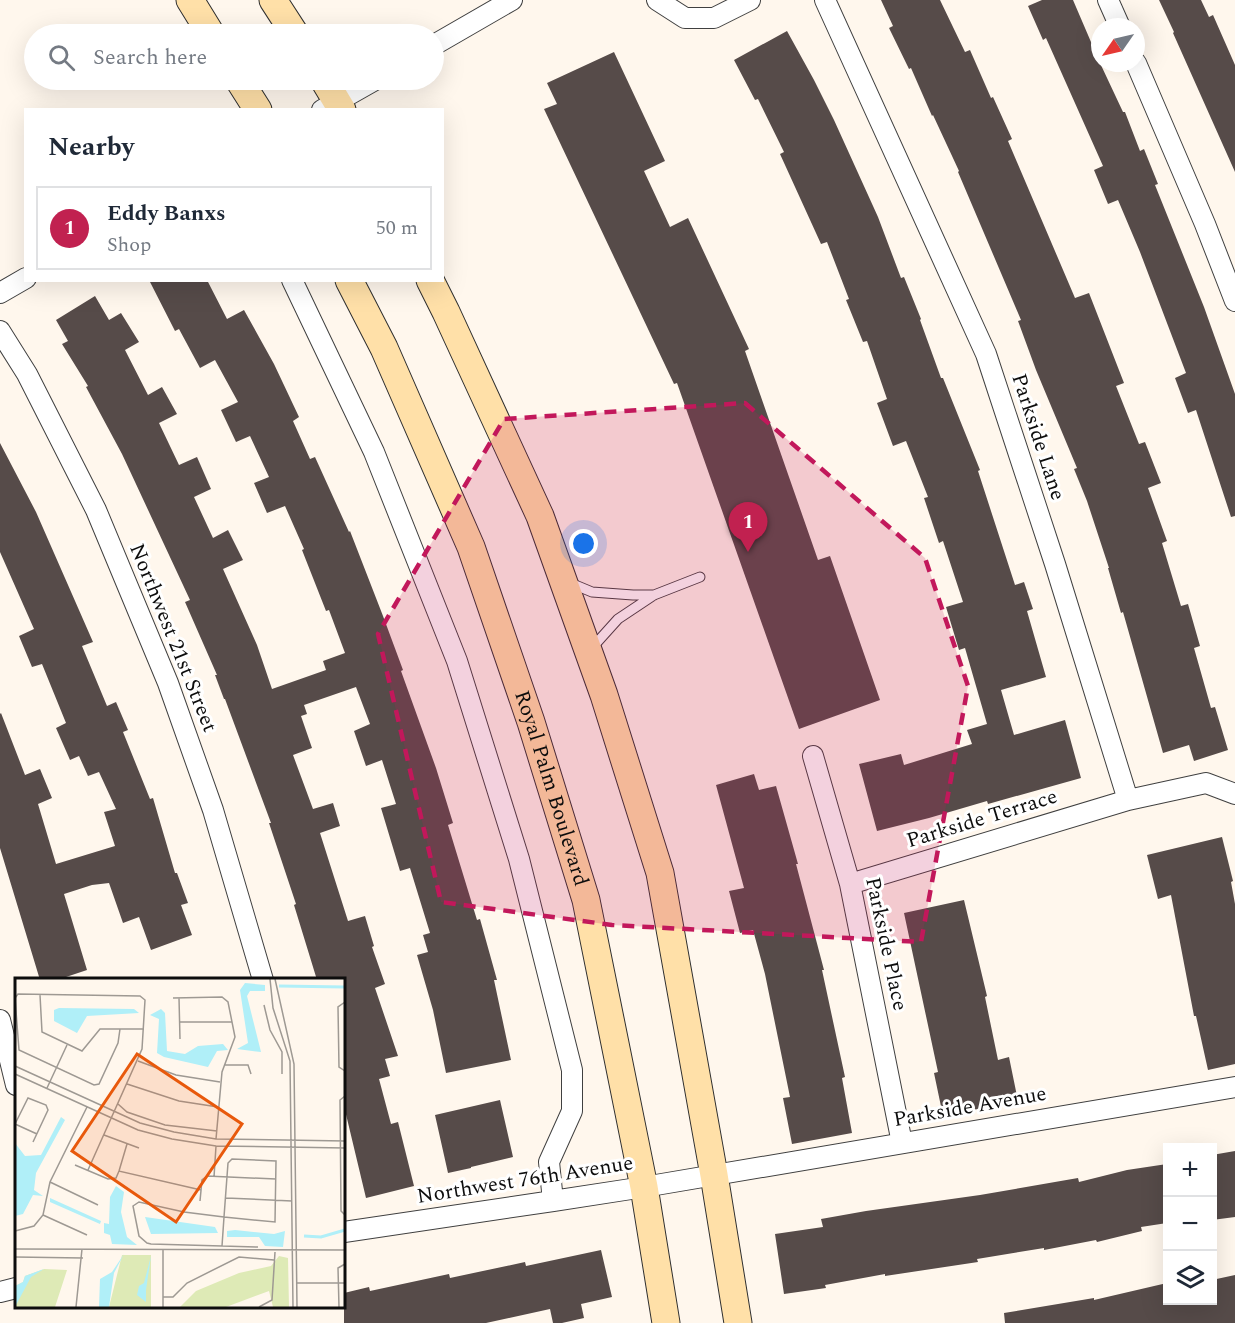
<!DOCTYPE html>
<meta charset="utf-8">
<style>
body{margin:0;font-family:Spectral,serif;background:#f2f2f3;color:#1f2937}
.controls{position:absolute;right:18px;bottom:18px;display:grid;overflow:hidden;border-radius:0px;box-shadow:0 6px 24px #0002}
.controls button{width:54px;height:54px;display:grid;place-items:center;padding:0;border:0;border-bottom:2px solid #e0e1e3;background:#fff;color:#1f2937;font:30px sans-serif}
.compass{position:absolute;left:1091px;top:18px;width:54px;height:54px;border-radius:50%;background:#fff;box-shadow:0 6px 24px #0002;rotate:236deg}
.you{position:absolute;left:584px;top:544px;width:21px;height:21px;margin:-15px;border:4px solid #fff;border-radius:50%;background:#1a73e8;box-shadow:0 0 0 9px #1a73e833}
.badge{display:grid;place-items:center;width:39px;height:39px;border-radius:50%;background:#c12150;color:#fff;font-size:20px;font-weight:700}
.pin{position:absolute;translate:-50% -50px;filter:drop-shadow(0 2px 3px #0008)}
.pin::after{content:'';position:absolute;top:32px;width:21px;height:18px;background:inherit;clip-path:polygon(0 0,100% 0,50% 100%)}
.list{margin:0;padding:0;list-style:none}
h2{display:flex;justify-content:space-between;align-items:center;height:78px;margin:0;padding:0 24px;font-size:26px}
h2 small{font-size:20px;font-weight:400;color:#747a83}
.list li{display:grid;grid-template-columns:39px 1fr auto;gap:18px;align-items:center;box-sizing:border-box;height:84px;margin:0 12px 12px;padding:0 12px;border:2px solid #e0e1e3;border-radius:0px}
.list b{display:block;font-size:22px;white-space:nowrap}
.list p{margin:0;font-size:20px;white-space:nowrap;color:#747a83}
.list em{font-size:20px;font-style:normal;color:#747a83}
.icon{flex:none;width:33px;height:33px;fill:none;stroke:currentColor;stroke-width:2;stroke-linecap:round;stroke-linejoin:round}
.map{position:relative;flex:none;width:1235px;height:1323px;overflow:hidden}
.search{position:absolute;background:#fff;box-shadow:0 6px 24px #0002;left:24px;top:24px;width:420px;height:66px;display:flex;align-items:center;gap:15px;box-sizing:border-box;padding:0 21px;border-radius:33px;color:#747a83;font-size:22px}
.panel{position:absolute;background:#fff;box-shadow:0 6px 24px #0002;left:24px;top:108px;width:420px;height:174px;border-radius:0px}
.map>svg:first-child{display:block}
.building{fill:#564b49}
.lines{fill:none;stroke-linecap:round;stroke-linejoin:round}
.lane-casing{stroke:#404040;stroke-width:11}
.street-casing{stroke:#404040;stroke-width:22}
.secondary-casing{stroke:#2f2f2f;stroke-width:29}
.lane{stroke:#fff;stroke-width:9}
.street{stroke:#fff;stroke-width:20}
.secondary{stroke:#ffe0a8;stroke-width:27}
.marked{fill:#c2185b;fill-opacity:0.2;stroke:#c2185b;stroke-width:4.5;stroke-dasharray:12 8;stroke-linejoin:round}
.labels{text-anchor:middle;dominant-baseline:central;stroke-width:6;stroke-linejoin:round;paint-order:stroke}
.street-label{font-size:21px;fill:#0d0d0d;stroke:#fff}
.inset-river{fill:none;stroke:#b0eff8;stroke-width:3}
.inset-road{fill:none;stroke:#9e9993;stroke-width:1.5}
.view{fill:#e8590c;fill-opacity:0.15;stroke:#e8590c;stroke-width:3}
.inset-edge{fill:none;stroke:#0d0d0d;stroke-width:3}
</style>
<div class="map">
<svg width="1235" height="1323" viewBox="0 0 1235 1323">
<rect width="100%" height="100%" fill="#fff7ed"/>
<path class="building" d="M881,0H940L965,52L970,50L991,98L993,97L1012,139L1008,141L1075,298L1089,293L1124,383L1116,386L1139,444L1145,442L1161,483L1148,488L1167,541L1162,543L1181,606L1188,604L1200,646L1194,648L1211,708L1215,707L1228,750L1194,761L1189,745L1163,753L1123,612L1121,613L1108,568H1109L1087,501L1074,469L1077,468L1036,370L1018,321L1021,320L958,172L959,171L933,115L932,116L911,68L909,69L889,28L893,26Z
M1042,0H1073L1100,63L1123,112H1125L1140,151L1144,149L1158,184L1155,185L1204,307L1235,394V516L1231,517L1196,410L1188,413L1175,378L1186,373L1140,252L1118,200L1108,204L1094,170L1103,166L1046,38L1043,40L1028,6Z
M1159,0H1201L1209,17L1213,15L1235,65V172L1173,33L1174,32Z
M787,31L814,80L834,120L878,217L901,278L904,277L921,319L920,320L941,378H943L980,470L978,471L1015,585L1024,582L1033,609L1027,611L1046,677L1001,690L1014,735L1065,720L1081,778L988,804L987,801L929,818L877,831L859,764L901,754L904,765L972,744L967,730L987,724L965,648L959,650L946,607L963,602L943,541L939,543L924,498L928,497L906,441L893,446L877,403L887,399L867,341L863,342L846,300L849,299L827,242L821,244L780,154L784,152L758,99L755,100L734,60Z
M614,52L665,161L644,171L670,227L688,218L749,349L745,351L818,560L830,556L880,700L799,729L677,383L674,384L544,109L557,104L547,83Z
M149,280H207L227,319L244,310L274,364L299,417L293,421L310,459L315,457L349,532L350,531L383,616L403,670L401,671L436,768L453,823L448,825L477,920L480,919L497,980H494L511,1060L446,1073L433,1010L417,955L428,952L423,935L430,933L410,868L400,871L381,808L396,804L382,760L366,766L354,731L370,724L356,687L304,705L307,714L301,716L312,748L293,755L313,809L333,803L340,826L320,833L348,921L365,916L374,946L372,947L385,984L375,988L398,1056L385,1059L390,1076L379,1079L391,1124L398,1122L414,1186L366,1198L344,1106V980H317L294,905L296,904L269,823H271L225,699H224L215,675H217L185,602L190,600L122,454L86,387L88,386L62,344L68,341L56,320L95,296L109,320L121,313L139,342L125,350L148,395L162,387L177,414L159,423L179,465L197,457L211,489L194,497L213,538L228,530L243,560L223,569L257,645L272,689L326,670L323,661L345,653L329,610L326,611L302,550L304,549L285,506L267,513L254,483L269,477L250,436L236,442L221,410L238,402L215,360L200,368L179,329L175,331Z
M0,443L36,512L93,642L82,646L107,706L116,702L128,730L123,732L150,799L153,798L175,873H177L188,903L181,905L192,935L151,950L139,917L123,923L109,883L92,885L64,894L87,970L57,980H40L0,848V714L1,713L25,775L40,769L52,798L38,804L56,864L115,846L104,812L116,809L99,772L88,776L79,756L70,760L56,728L66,723L42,664L32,667L19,636L34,629L0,552Z
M754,774L759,790L776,786L798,864H796L824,970H822L845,1077L842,1078L852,1133L792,1144L783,1098L790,1097L765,974L753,930L740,933L729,891L744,888L716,785Z
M1222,837L1233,881L1231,882L1235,904V1064L1208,1070L1196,1016H1194L1171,895L1158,899L1147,855Z
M964,900L987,996L985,997L998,1060L1009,1057L1018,1101L943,1116L934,1073L938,1072L904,913Z
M500,1100L513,1157L471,1167V1168L448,1173L435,1115Z
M1235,1151V1217L1212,1220V1155Z
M1167,1164V1223L1141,1227L1142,1231L1097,1242L1096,1240L1044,1250V1248L977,1259L978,1262L885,1276V1274L825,1285L826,1288L784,1294L775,1234L823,1227L821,1219L866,1211L980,1195L1078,1178L1079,1182L1127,1170Z
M601,1250L612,1297L581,1304L584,1318L562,1323H553L550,1309L486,1323H344V1293L369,1287L370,1291L449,1274L450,1278L525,1262L526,1266Z
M1235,1275V1323H1005L1004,1313L1094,1298V1300L1167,1283V1300H1212V1280Z"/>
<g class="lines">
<defs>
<path id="lane" d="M568,582L592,592L633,595H654
M591,649L618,619L654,595L700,577"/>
<path id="street" d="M657,0L685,18H714L750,0
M825,0L986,354L1055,564L1128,800L1206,783L1235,794
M1108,0L1120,27
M434,45L512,0
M1136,63L1205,224L1235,301
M322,110L375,80
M292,280L374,452L457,661L519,859L572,1070V1111L549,1162L553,1201
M0,293L26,278
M0,331L27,374L96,510L168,683L213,810L263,980
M813,756L850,884L902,1143
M850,884L1128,800
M0,1020L16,1085
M344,1232L553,1201L644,1187L1235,1087
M0,1292L16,1288"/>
<g id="secondary">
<path d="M190,0L211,34"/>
<path d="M273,0L295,34"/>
<path d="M239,80L258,110"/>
<path d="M324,80L342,110"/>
<path id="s1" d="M349,280L384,348L471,547L531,722L586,900L644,1187L666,1323"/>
<path d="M430,280L446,312L540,516L604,695L660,873L714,1175L738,1323"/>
</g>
</defs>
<use href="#lane" class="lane-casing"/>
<use href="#street" class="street-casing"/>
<use href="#secondary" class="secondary-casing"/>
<use href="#lane" class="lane"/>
<use href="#street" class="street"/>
<use href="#secondary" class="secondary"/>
</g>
<path class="marked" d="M745,403L925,558L968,686L921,942L612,925L441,902L378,634L504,419Z"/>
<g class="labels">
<g class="street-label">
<text transform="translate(1038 437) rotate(72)">Parkside Lane</text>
<text transform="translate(173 638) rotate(68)">Northwest 21st Street</text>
<text stroke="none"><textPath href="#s1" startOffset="548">Royal Palm Boulevard</textPath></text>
<text transform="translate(982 819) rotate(-17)">Parkside Terrace</text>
<text transform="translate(886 944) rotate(78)">Parkside Place</text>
<text transform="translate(970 1107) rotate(-10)">Parkside Avenue</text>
<text transform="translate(525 1180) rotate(-9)">Northwest 76th Avenue</text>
</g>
</g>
<g transform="translate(15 978)">
<rect width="330" height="330" fill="#fff7ed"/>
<path d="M107,277H136V329H94ZM264,278L273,280L274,329H258L254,313L211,329H165L181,313L224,295L256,288ZM29,291L52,292L40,329H0V308L8,304L10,298Z" fill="#deeab6"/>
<path d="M230,5L250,7V13H235L232,18L246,74L222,71L233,65L225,12ZM44,30L119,31L124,35L72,38L62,55L39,43V32ZM146,31L150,35L152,73L170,76L183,68L208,66L213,72L202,73L193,89L149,79L142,75L144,41L135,37ZM46,139L50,142L21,195L19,212L28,218L18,217L8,236L0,238V165L10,178L26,177ZM101,208L109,214L106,234L112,259L122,267L97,266L95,257L89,255V245L94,246L95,219ZM35,220L86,243L85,246L35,224ZM130,239L200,249L203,255L136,256ZM220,252L259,256L270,253L268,269L250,268L244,259H212V253ZM109,276L99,295L94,329H84L85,301L97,294ZM136,278L131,312V324L122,317L124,308L129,305ZM29,291L16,299L0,329V308L8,304L10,298Z" fill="#b0eff8"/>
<path class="inset-river" d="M264,8L330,9M289,258L306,259L330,252"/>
<path class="inset-road" d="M255,1L258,30L275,83L278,329M260,1L279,86L282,329M25,17L27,54L67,73L85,51H129M158,20L207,19L213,24L220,59L207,94L201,161M164,20L165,61M330,24L323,29L324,89L330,93M249,27L255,52L267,74V96M164,44H217M123,83L161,97L205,104M209,87H233L236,96M0,88L125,145L159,154L201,161L330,163M0,96L123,152L157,161L201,168L330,170M112,106L164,123L203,129M32,110L52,67M330,118L325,122L326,233L330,237M103,126L112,134L150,147L202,153M0,146L13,120L31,127L33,132L18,164M0,146L22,156M89,157L124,170M60,187L93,201L101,200L104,193L186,212M73,192L127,71L130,22L125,18L3,16L0,20L4,72L79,107L84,106L103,65L105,51M104,193L112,166M199,199L201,168M35,204L83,227M211,220L277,223M185,223L187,202L192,198L261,201M28,237L72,257M0,253L19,248L28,237L35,204L72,129M207,268L209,239L213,185L217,181L261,183L260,244L209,239L169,234L124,224L118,228L124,258L132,265L136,266L207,268L243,269M0,271L330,272M148,272V329M0,279L68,280M282,305H330M148,319H158L172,305L224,279L259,282M61,329L67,271M244,329L257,322L260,274M324,329L323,290L330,286"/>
<path class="view" d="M122,76L227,146L161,244L57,173Z"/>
<rect width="330" height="330" class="inset-edge"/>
</g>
</svg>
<div class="controls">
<button>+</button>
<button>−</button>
<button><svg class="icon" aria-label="layers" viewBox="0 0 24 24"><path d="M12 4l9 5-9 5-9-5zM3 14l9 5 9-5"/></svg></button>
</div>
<svg class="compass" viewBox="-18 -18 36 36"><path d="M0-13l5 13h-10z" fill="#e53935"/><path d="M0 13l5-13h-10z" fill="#747a83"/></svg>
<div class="you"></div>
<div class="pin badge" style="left:748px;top:552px">1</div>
<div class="search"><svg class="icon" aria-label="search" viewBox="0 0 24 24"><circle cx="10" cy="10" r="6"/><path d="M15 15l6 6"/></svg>Search here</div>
<section class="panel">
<h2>Nearby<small></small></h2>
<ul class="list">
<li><span class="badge">1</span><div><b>Eddy Banxs</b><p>Shop</p></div><em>50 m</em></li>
</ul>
</section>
</div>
